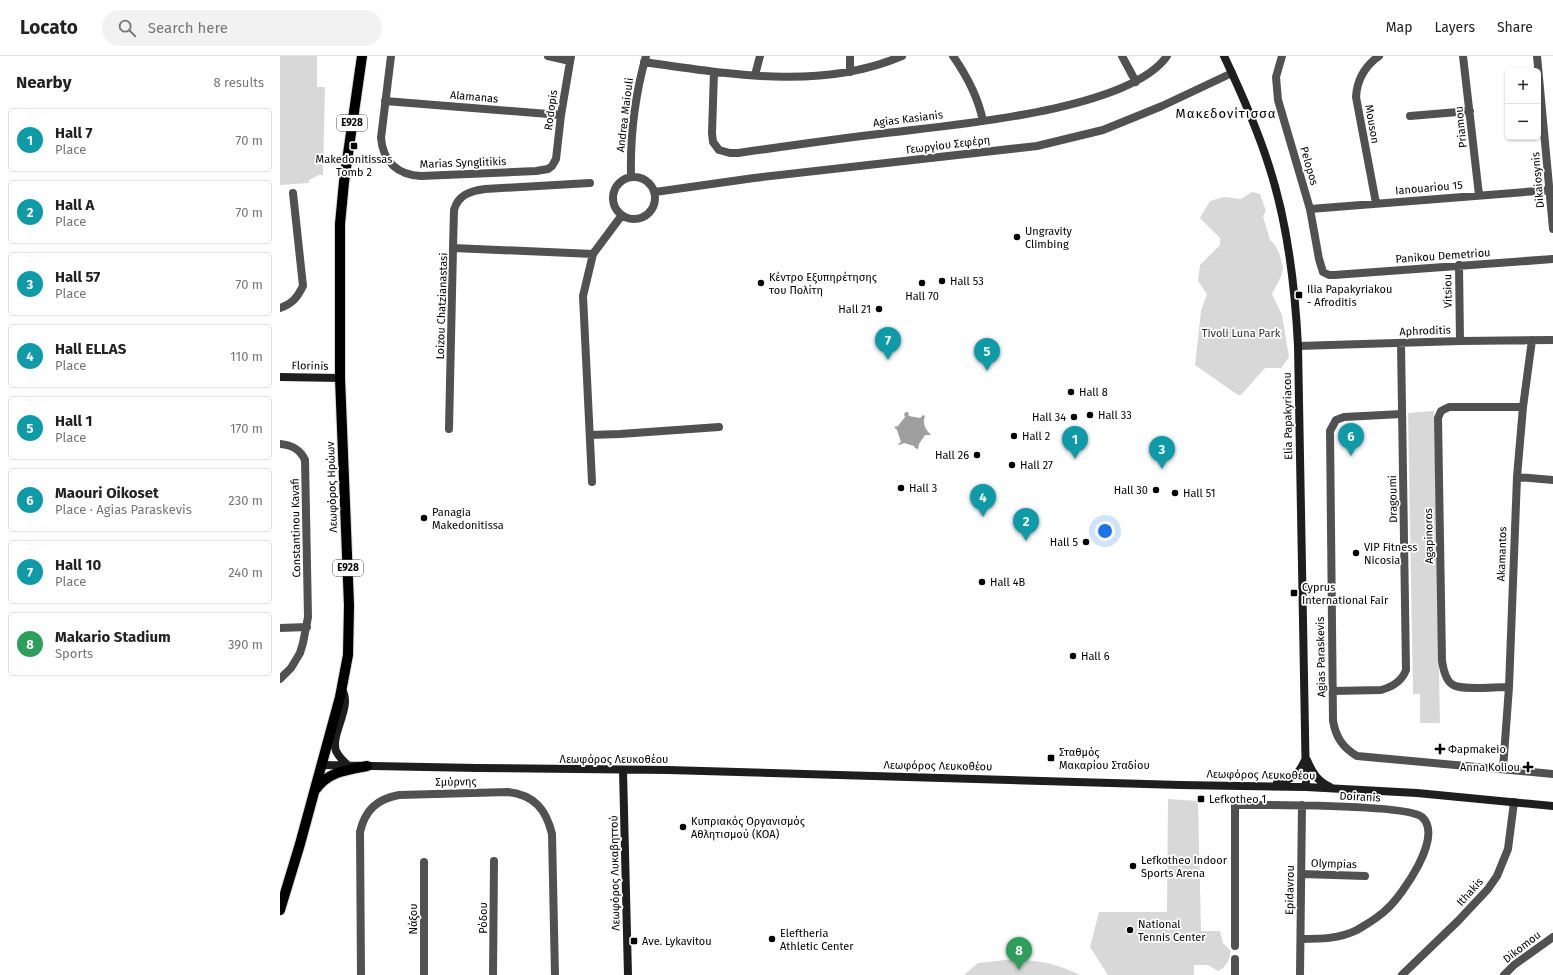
<!DOCTYPE html>
<meta charset="utf-8">
<style>
body{margin:0;font-family:"Fira Sans",sans-serif;background:#f2f2f2;color:#222}
.controls{position:absolute;right:12px;top:12px;display:grid;overflow:hidden;border-radius:6px;box-shadow:0 1px 3px #0004}
.controls button{width:36px;height:36px;display:grid;place-items:center;padding:0;border:0;border-bottom:1px solid #e0e0e0;background:#fff;color:#222;font:20px sans-serif}
.you{position:absolute;left:825px;top:475px;width:14px;height:14px;margin:-10px;border:3px solid #fff;border-radius:50%;background:#1a73e8;box-shadow:0 0 0 6px #1a73e833}
.badge{display:grid;place-items:center;width:26px;height:26px;border-radius:50%;background:#ea580c;color:#fff;font-size:13px;font-weight:700}
.pin{position:absolute;translate:-50% -33px;filter:drop-shadow(0 1px 2px #0008)}
.pin::after{content:'';position:absolute;top:21px;width:14px;height:12px;background:inherit;clip-path:polygon(0 0,100% 0,50% 100%)}
.list{margin:0;padding:0;list-style:none}
h2{display:flex;justify-content:space-between;align-items:center;height:52px;margin:0;padding:0 16px;font-size:17px}
h2 small{font-size:13px;font-weight:400;color:#767676}
.list li{display:grid;grid-template-columns:26px 1fr auto;gap:12px;align-items:center;box-sizing:border-box;height:64px;margin:0 8px 8px;padding:0 8px;border:1px solid #e0e0e0;border-radius:6px}
.list b{display:block;font-size:15px;white-space:nowrap}
.list p{margin:0;font-size:13px;white-space:nowrap;color:#767676}
.list em{font-size:13px;font-style:normal;color:#767676}
.icon{flex:none;width:22px;height:22px;fill:none;stroke:currentColor;stroke-width:2;stroke-linecap:round;stroke-linejoin:round}
.map{position:relative;flex:none;width:1273px;height:919px;overflow:hidden}
header{display:flex;align-items:center;gap:24px;box-sizing:border-box;height:56px;padding:0 20px;background:#fff;border-bottom:1px solid #e0e0e0}
header strong{font-size:19px}
nav{display:flex;gap:22px;margin-inline-start:auto;font-size:14px}
.search{width:280px;height:36px;background:#f2f2f2;display:flex;align-items:center;gap:10px;box-sizing:border-box;padding:0 14px;border-radius:22px;color:#767676;font-size:15px}
main{display:flex}
aside{flex:1;background:#fff}
.map>svg:first-child{display:block}
.green{fill:#d8d8d8}
.water{fill:#9f9f9f}
.lines{fill:none;stroke-linecap:round;stroke-linejoin:round}
.primary-casing{stroke:#dbdbdb;stroke-width:12}
.street{stroke:#515151;stroke-width:8}
.secondary{stroke:#1e1e1e;stroke-width:8}
.primary{stroke:#000;stroke-width:10}
.poi-dot{fill:#000;stroke:#fff;stroke-width:1.5}
.labels{text-anchor:middle;dominant-baseline:central;stroke-width:3.5;stroke-linejoin:round;paint-order:stroke}
.shield{fill:#fff;stroke:#4c4c4c;stroke-width:1}
.shield-label{font-size:10px;font-weight:bold;fill:#000}
.street-label{font-size:11px;fill:#000;stroke:#fff}
.poi-label{font-size:11px;fill:#000;stroke:#fff;text-anchor:start}
.park-label{font-size:11px;fill:#2f2f2f;stroke:#fff}
.quarter-label{font-size:13px;letter-spacing:1px;fill:#000;stroke:#fff}
</style>
<header>
<strong>Locato</strong>
<div class="search"><svg class="icon" aria-label="search" viewBox="0 0 24 24"><circle cx="10" cy="10" r="6"/><path d="M15 15l6 6"/></svg>Search here</div>
<nav><a>Map</a><a>Layers</a><a>Share</a></nav>
</header>
<main>
<aside>
<h2>Nearby<small>8 results</small></h2>
<ul class="list">
<li><span class="badge" style="background:#0f9aa8">1</span><div><b>Hall 7</b><p>Place</p></div><em>70 m</em></li>
<li><span class="badge" style="background:#0f9aa8">2</span><div><b>Hall A</b><p>Place</p></div><em>70 m</em></li>
<li><span class="badge" style="background:#0f9aa8">3</span><div><b>Hall 57</b><p>Place</p></div><em>70 m</em></li>
<li><span class="badge" style="background:#0f9aa8">4</span><div><b>Hall ELLAS</b><p>Place</p></div><em>110 m</em></li>
<li><span class="badge" style="background:#0f9aa8">5</span><div><b>Hall 1</b><p>Place</p></div><em>170 m</em></li>
<li><span class="badge" style="background:#0f9aa8">6</span><div><b>Maouri Oikoset</b><p>Place · Agias Paraskevis</p></div><em>230 m</em></li>
<li><span class="badge" style="background:#0f9aa8">7</span><div><b>Hall 10</b><p>Place</p></div><em>240 m</em></li>
<li><span class="badge" style="background:#2e9e5b">8</span><div><b>Makario Stadium</b><p>Sports</p></div><em>390 m</em></li>
</ul>
</aside>
<div class="map">
<svg width="1273" height="919" viewBox="0 0 1273 919">
<rect width="100%" height="100%" fill="#fff"/>
<path class="green" d="M0,0H37V31H45L43,119H39L29,124V127L0,129Z
M972,136L980,138L986,155L983,160L990,184C995,188 996,191 999,197C1007,218 1001,219 992,238L1002,259L1009,301L1001,312H985L961,339H958L915,309L921,255L927,238L918,225L920,209L940,189V182L920,162L930,145L944,141L961,143Z
M1154,355L1160,667H1140V638H1133L1128,357Z
M888,743L918,745L921,875H940L943,887L951,895C949,904 947,911 938,915L928,909H914V919H828L810,891L819,856H887Z
M726,904C757,904 772,906 800,919H684L698,907Z"/>
<path class="water" d="M626,356H628L629,360L640,362L643,359L645,360C642,368 646,374 651,379H645L639,388L638,393L635,392L634,390L624,387L619,389L618,388L621,386L617,374L614,371L618,370L625,361L624,358Z"/>
<g class="lines">
<defs>
<path id="primary" d="M36,733C49,715 68,714 87,710
M0,854L20,788L60,641L68,599L69,549L60,322V168L64,126L82,0"/>
</defs>
<use href="#primary" class="primary-casing"/>
<path class="street" d="M111,0L101,82C103,106 118,119 141,120L256,115L268,113L272,110L276,103L281,59L291,0
M268,0L290,5
M570,0V16
M673,0C687,20 698,41 703,65
M842,0L856,26
M1002,0L996,21L998,44L1030,153L1039,203L1043,216L1049,219H1054L1273,203
M1183,0L1199,139
M1257,0L1273,173
M364,6C449,18 540,35 622,0
M434,16L432,77L433,86L439,94L450,97H458C507,90 556,83 606,77C671,69 849,55 887,0
M475,19L480,0
M105,45L281,59
M1130,60L1190,55
M333 142a21 21 0 1 1 42 0a21 21 0 1 1-42 0Z
M351,121C350,80 355,39 366,0
M375,136L474,122L757,90L823,74L882,50L952,17
M1096,147L1076,41C1077,24 1085,10 1099,0
M1030,153L1270,134
M173,192L174,154C178,139 190,135 205,133L310,127
M1179,209L1180,285
M0,252C12,248 17,242 23,230L13,137
M1018,290L1180,285L1273,284
M1122,358L1064,361L1056,364L1050,375L1053,665C1056,681 1062,691 1077,700L1273,718
M169,373L173,192L313,198
M310,379L340,378L439,371
M0,388C12,389 20,393 25,404L28,561L23,587L20,597L11,612L0,623
M1237,421L1273,424
M312,426L303,240L313,198L342,159
M0,572L27,571
M1229,631C1219,631 1208,632 1198,632C1174,632 1166,632 1162,605L1158,362L1161,355L1169,351H1243
M1053,635L1101,634C1112,631 1122,625 1126,614L1121,287
M1223,713L1229,631L1237,421L1243,351L1252,284
M1022,818L1085,820
M955,890V749C983,749 1126,748 1142,761C1164,781 1122,839 1107,853C1098,862 1087,868 1077,874C1059,883 1040,883 1021,883
M955,903V919
M81,919L80,776C85,754 97,743 119,739L228,736C254,739 266,753 272,778L275,919
M144,919V806
M213,919L214,805
M1020,919L1022,749
M1122,919L1178,865L1208,833L1217,820L1228,793L1234,746
M1224,919L1234,909L1273,881"/>
<path class="secondary" d="M944,0C961,36 977,72 989,110C1008,168 1015,230 1018,290L1026,731
M0,321L60,322
M62,634C73,650 50,678 56,695C59,701 64,706 69,710
M1027,704C1032,716 1037,725 1050,731
M41,709L197,712L388,714L900,729L1026,731L1137,737L1273,750
M343,714L348,919
M997,727C1012,723 1018,720 1025,704"/>
<use href="#primary" class="primary"/>
</g>
<g class="poi-dot">
<rect x="70" y="86" width="8" height="8" rx="2"/>
<circle cx="737" cy="181" r="4"/>
<circle cx="662" cy="225" r="4"/>
<circle cx="481" cy="227" r="4"/>
<circle cx="642" cy="227" r="4"/>
<rect x="1015" y="235" width="8" height="8" rx="2"/>
<circle cx="599" cy="253" r="4"/>
<circle cx="791" cy="336" r="4"/>
<circle cx="810" cy="359" r="4"/>
<circle cx="794" cy="361" r="4"/>
<circle cx="734" cy="380" r="4"/>
<circle cx="697" cy="399" r="4"/>
<circle cx="732" cy="409" r="4"/>
<circle cx="621" cy="432" r="4"/>
<circle cx="876" cy="434" r="4"/>
<circle cx="895" cy="437" r="4"/>
<circle cx="144" cy="462" r="4"/>
<circle cx="806" cy="486" r="4"/>
<circle cx="1076" cy="497" r="4"/>
<circle cx="702" cy="526" r="4"/>
<rect x="1010" y="533" width="8" height="8" rx="2"/>
<circle cx="793" cy="600" r="4"/>
<path d="M1158 687h4v4h4v4h-4v4h-4v-4h-4v-4h4z"/>
<rect x="767" y="698" width="8" height="8" rx="2"/>
<path d="M1246 705h4v4h4v4h-4v4h-4v-4h-4v-4h4z"/>
<rect x="917" y="739" width="8" height="8" rx="2"/>
<circle cx="403" cy="771" r="4"/>
<circle cx="853" cy="810" r="4"/>
<circle cx="850" cy="874" r="4"/>
<circle cx="492" cy="883" r="4"/>
<rect x="350" y="881" width="8" height="8" rx="2"/>
</g>
<g class="labels">
<g class="shield">
<rect x="57" y="59" width="30" height="16" rx="3"/>
<rect x="53" y="504" width="30" height="16" rx="3"/>
</g>
<g class="shield-label">
<text x="72" y="67">E928</text>
<text x="68" y="512">E928</text>
</g>
<g class="street-label">
<text transform="translate(194 41) rotate(5)">Alamanas</text>
<text transform="translate(271 54) rotate(-82)">Rodopis</text>
<text transform="translate(345 59) rotate(-83)">Andrea Maiouli</text>
<text transform="translate(628 63) rotate(-7)">Agias Kasianis</text>
<text transform="translate(1092 68) rotate(80)">Mouson</text>
<text transform="translate(1181 71) rotate(-96)">Priamou</text>
<text transform="translate(668 89) rotate(-7)">Γεωργίου Σεφέρη</text>
<text transform="translate(183 107) rotate(-2)">Marias Synglitikis</text>
<text transform="translate(1029 110) rotate(74)">Pelopos</text>
<text transform="translate(1258 124) rotate(-95)">Dikaiosynis</text>
<text transform="translate(1149 132) rotate(-5)">Ianouariou 15</text>
<text transform="translate(1163 200) rotate(-4)">Panikou Demetriou</text>
<text transform="translate(1168 235) rotate(-91)">Vitsiou</text>
<text transform="translate(162 250) rotate(-88)">Loizou Chatzianastasi</text>
<text transform="translate(1145 275) rotate(-2)">Aphroditis</text>
<text transform="translate(30 310) rotate(1)">Florinis</text>
<text transform="translate(1008 360) rotate(-91)">Elia Papakyriacou</text>
<text transform="translate(52 431) rotate(-92)">Λεωφόρος Ηρώων</text>
<text transform="translate(1113 443) rotate(-91)">Dragoumi</text>
<text transform="translate(16 472) rotate(-91)">Constantinou Kavafi</text>
<text transform="translate(1149 480) rotate(-91)">Agapinoros</text>
<text transform="translate(1222 498) rotate(-88)">Akamantos</text>
<text transform="translate(1041 601) rotate(-91)">Agias Paraskevis</text>
<text x="334" y="703">Λεωφόρος Λευκοθέου</text>
<text transform="translate(658 710) rotate(1)">Λεωφόρος Λευκοθέου</text>
<text transform="translate(981 719) rotate(1)">Λεωφόρος Λευκοθέου</text>
<text transform="translate(176 726) rotate(-1)">Σμύρνης</text>
<text transform="translate(1080 741) rotate(3)">Doiranis</text>
<text transform="translate(1054 808) rotate(2)">Olympias</text>
<text transform="translate(335 817) rotate(-91)">Λεωφόρος Λυκαβηττού</text>
<text transform="translate(1010 834) rotate(-89)">Epidavrou</text>
<text transform="translate(1190 836) rotate(-48)">Ithakis</text>
<text transform="translate(203 862) rotate(-90)">Ρόδου</text>
<text transform="translate(133 863) rotate(-90)">Νάξου</text>
<text transform="translate(1242 891) rotate(-38)">Dikomou</text>
</g>
<g class="poi-label">
<text x="74" y="103" text-anchor="middle">Makedonitissas<tspan x="74" dy="13">Tomb 2</tspan></text>
<text x="745" y="175">Ungravity<tspan x="745" dy="13">Climbing</tspan></text>
<text x="489" y="221">Κέντρο Εξυπηρέτησης<tspan x="489" dy="13">του Πολίτη</tspan></text>
<text x="670" y="225">Hall 53</text>
<text x="1027" y="233">Ilia Papakyriakou<tspan x="1027" dy="13">- Afroditis</tspan></text>
<text x="642" y="240" text-anchor="middle">Hall 70</text>
<text x="591" y="253" text-anchor="end">Hall 21</text>
<text x="799" y="336">Hall 8</text>
<text x="818" y="359">Hall 33</text>
<text x="786" y="361" text-anchor="end">Hall 34</text>
<text x="742" y="380">Hall 2</text>
<text x="689" y="399" text-anchor="end">Hall 26</text>
<text x="740" y="409">Hall 27</text>
<text x="629" y="432">Hall 3</text>
<text x="868" y="434" text-anchor="end">Hall 30</text>
<text x="903" y="437">Hall 51</text>
<text x="152" y="456">Panagia<tspan x="152" dy="13">Makedonitissa</tspan></text>
<text x="798" y="486" text-anchor="end">Hall 5</text>
<text x="1084" y="491">VIP Fitness<tspan x="1084" dy="13">Nicosia</tspan></text>
<text x="710" y="526">Hall 4B</text>
<text x="1022" y="531">Cyprus<tspan x="1022" dy="13">International Fair</tspan></text>
<text x="801" y="600">Hall 6</text>
<text x="1168" y="693">Φapmakeio</text>
<text x="779" y="696">Σταθμός<tspan x="779" dy="13">Μακαρίου Σταδίου</tspan></text>
<text x="1240" y="711" text-anchor="end">Anna Koliou</text>
<text x="929" y="743">Lefkotheo 1</text>
<text x="411" y="765">Κυπριακός Οργανισμός<tspan x="411" dy="13">Αθλητισμού (ΚΟΑ)</tspan></text>
<text x="861" y="804">Lefkotheo Indoor<tspan x="861" dy="13">Sports Arena</tspan></text>
<text x="858" y="868">National<tspan x="858" dy="13">Tennis Center</tspan></text>
<text x="500" y="877">Eleftheria<tspan x="500" dy="13">Athletic Center</tspan></text>
<text x="362" y="885">Ave. Lykavitou</text>
</g>
<g class="park-label">
<text x="961" y="277">Tivoli Luna Park</text>
</g>
<g class="quarter-label">
<text x="946" y="57">Μακεδονίτισσα</text>
</g>
</g>
</svg>
<div class="controls">
<button>+</button>
<button>−</button>
</div>
<div class="you"></div>
<div class="pin badge" style="left:795px;top:403px;background:#0f9aa8">1</div>
<div class="pin badge" style="left:746px;top:485px;background:#0f9aa8">2</div>
<div class="pin badge" style="left:882px;top:413px;background:#0f9aa8">3</div>
<div class="pin badge" style="left:703px;top:461px;background:#0f9aa8">4</div>
<div class="pin badge" style="left:707px;top:315px;background:#0f9aa8">5</div>
<div class="pin badge" style="left:1071px;top:400px;background:#0f9aa8">6</div>
<div class="pin badge" style="left:608px;top:304px;background:#0f9aa8">7</div>
<div class="pin badge" style="left:739px;top:914px;background:#2e9e5b">8</div>
</div>
</main>
